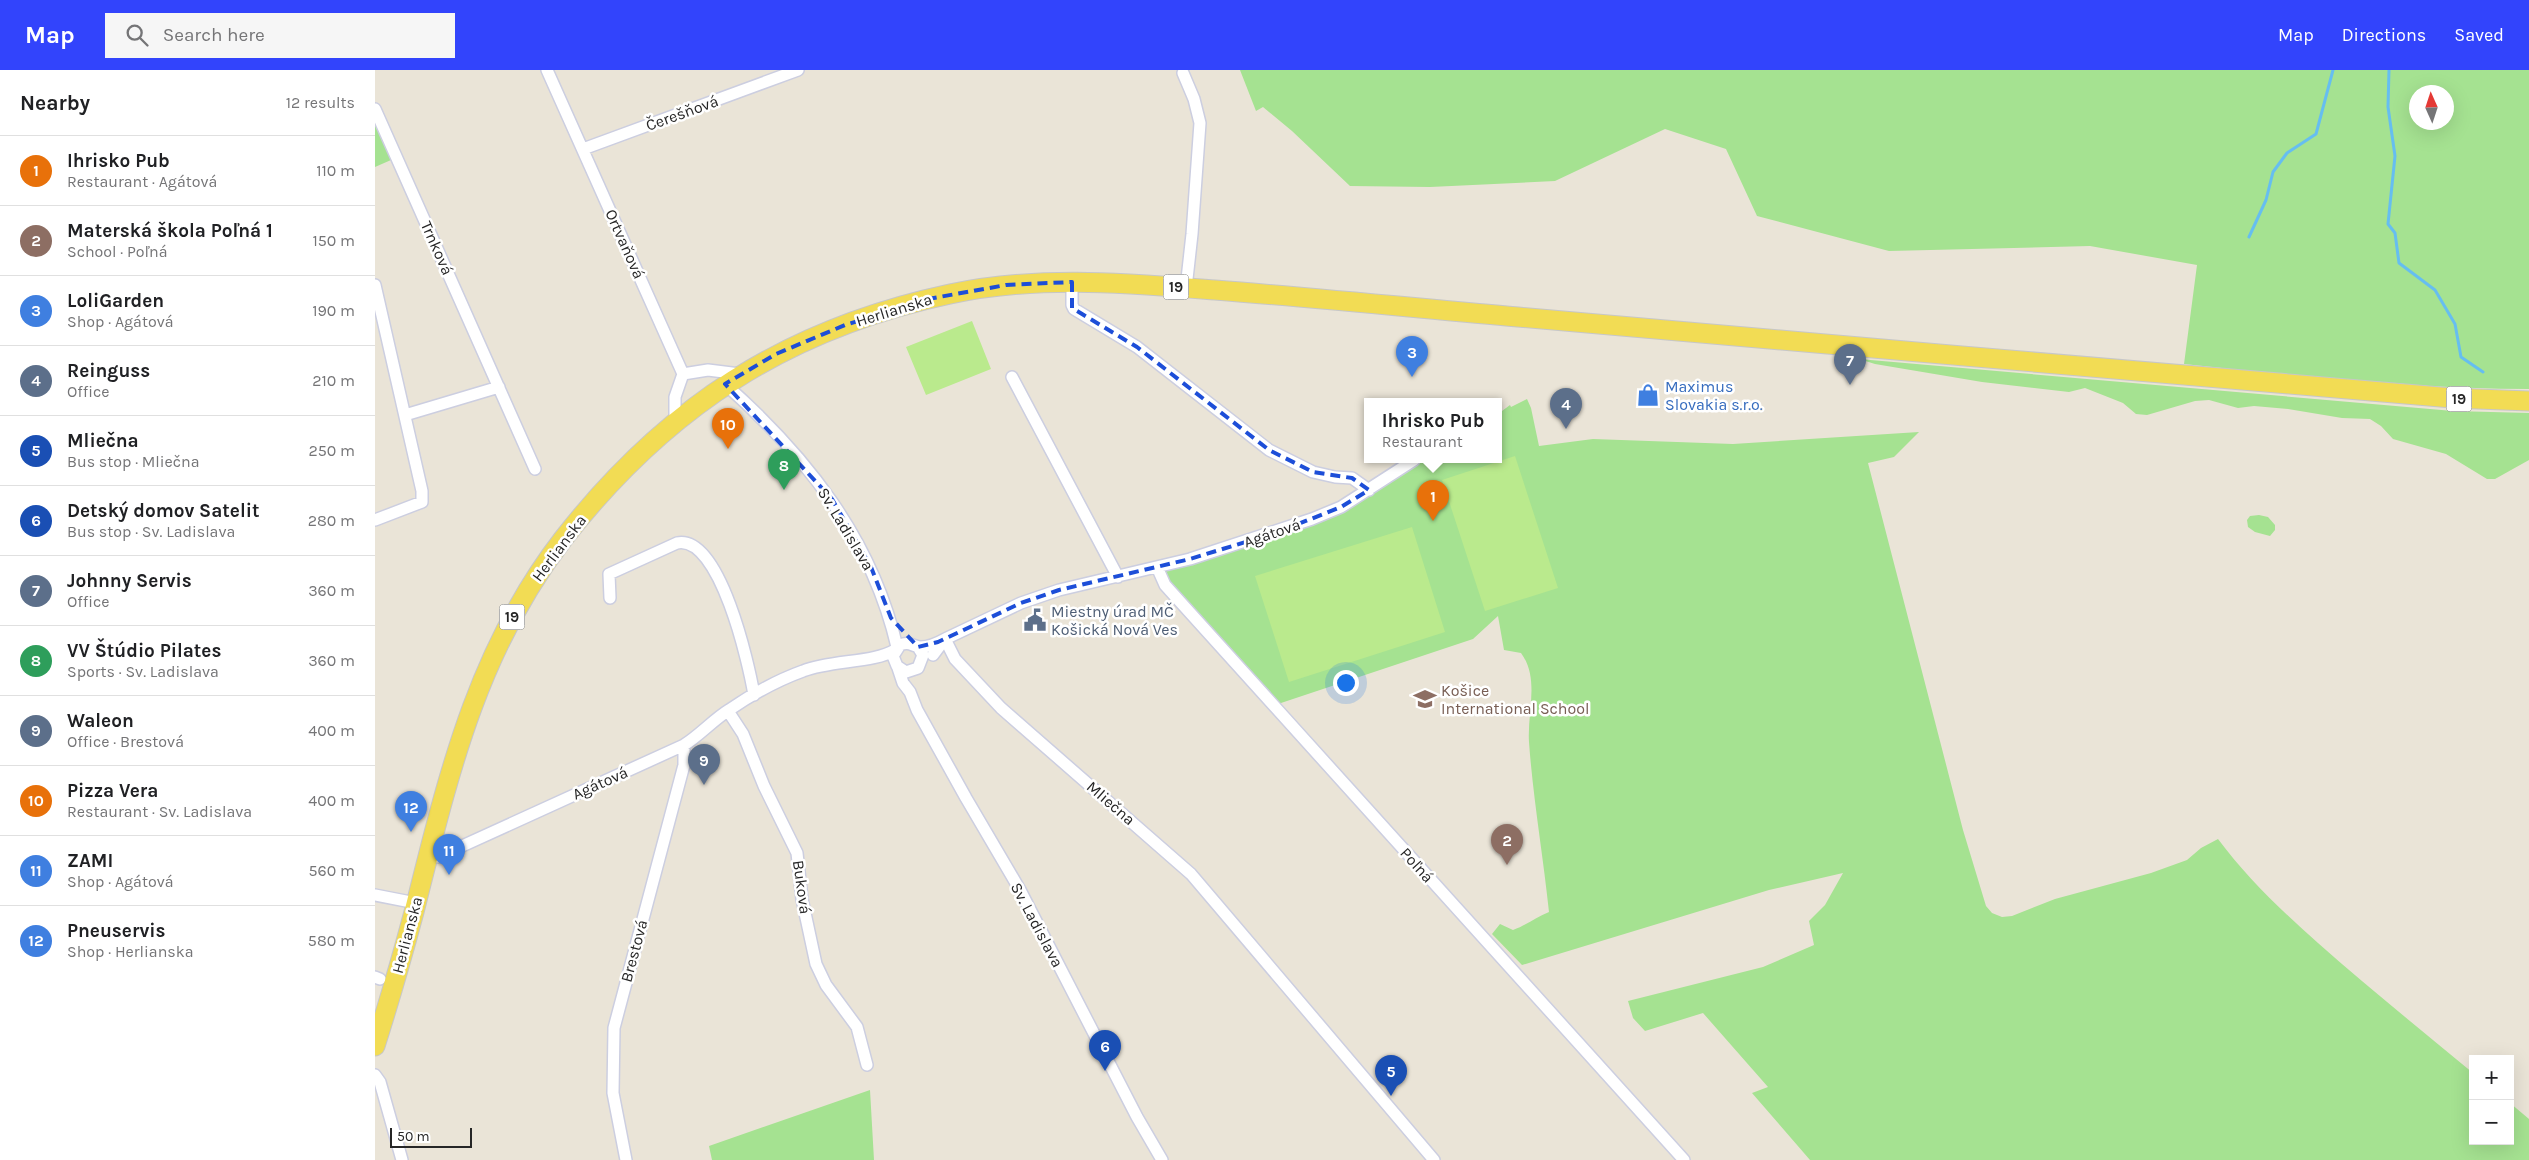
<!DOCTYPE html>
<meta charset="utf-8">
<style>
body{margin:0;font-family:Karla,sans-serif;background:#f6f6f6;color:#202124}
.controls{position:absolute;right:15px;bottom:15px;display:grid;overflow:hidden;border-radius:0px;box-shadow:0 5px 20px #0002}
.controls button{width:45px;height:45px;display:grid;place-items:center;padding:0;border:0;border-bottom:1px solid #e0e0e0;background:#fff;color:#202124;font:25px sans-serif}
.compass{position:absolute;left:2034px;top:15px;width:45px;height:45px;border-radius:50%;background:#fff;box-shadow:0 5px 20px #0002;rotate:357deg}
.scale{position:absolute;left:15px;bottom:12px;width:82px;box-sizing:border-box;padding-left:5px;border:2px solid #262626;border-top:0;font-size:14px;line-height:18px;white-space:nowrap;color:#262626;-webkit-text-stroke:4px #fff;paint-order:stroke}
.you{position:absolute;left:970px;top:612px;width:18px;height:18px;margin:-12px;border:4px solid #fff;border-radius:50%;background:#1a73e8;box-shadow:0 0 0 8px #1a73e833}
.badge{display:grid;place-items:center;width:32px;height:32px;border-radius:50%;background:#3244fc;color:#fff;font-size:16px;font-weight:700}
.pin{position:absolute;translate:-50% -41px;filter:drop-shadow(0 1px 2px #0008)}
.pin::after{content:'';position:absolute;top:26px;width:18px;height:15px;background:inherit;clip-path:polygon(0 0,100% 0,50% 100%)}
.popup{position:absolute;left:989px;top:328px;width:138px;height:65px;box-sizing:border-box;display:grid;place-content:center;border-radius:0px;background:#fff;filter:drop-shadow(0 1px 4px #0005);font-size:16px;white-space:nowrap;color:#757577}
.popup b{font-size:19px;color:#202124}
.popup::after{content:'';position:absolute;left:50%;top:100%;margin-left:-10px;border:10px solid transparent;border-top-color:#fff}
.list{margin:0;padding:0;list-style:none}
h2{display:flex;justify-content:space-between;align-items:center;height:65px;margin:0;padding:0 20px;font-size:21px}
h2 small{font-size:16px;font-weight:400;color:#757577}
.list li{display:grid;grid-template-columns:32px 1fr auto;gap:15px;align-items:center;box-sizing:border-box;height:70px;padding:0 20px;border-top:1px solid #e0e0e0}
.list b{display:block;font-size:19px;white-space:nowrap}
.list p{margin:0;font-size:16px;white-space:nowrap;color:#757577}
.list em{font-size:16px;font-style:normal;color:#757577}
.icon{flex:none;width:28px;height:28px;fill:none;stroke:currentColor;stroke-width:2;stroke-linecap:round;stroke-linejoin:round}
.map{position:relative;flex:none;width:2154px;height:1090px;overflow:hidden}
header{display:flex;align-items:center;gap:30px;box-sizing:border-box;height:70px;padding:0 25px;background:#3244fc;color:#fff}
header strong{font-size:24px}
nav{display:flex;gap:28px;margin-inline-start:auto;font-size:18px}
.search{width:350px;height:45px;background:#f6f6f6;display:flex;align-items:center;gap:12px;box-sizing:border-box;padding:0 18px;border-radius:0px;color:#757577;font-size:19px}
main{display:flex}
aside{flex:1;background:#fff}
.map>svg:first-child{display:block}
.green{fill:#a5e291;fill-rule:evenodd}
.pitch{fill:#baea8d}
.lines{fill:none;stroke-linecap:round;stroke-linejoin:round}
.stream{stroke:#66bef0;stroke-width:3}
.minor-casing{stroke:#cccee0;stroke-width:14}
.primary-casing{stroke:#c7c7c7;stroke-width:21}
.minor{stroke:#fff;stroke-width:11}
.primary{stroke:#f2dc54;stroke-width:19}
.marked{fill:none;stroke:#1d4ed8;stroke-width:4;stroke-dasharray:10 6;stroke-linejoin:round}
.labels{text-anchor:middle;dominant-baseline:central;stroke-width:5;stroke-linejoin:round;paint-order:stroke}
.shield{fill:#fff;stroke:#676767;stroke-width:1}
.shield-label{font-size:15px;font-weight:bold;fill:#262626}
.street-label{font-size:16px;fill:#262626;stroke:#fff}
.shop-label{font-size:16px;fill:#366cbe;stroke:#fff;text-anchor:start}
.service-label{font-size:16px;fill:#4e5e75;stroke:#fff;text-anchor:start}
.education-label{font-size:16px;fill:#785e54;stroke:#fff;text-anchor:start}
</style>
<header>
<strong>Map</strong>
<div class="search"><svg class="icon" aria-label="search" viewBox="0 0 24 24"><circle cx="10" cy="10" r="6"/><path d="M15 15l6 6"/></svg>Search here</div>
<nav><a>Map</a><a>Directions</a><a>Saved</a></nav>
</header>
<main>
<aside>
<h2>Nearby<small>12 results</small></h2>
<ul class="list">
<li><span class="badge" style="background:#e8710a">1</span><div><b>Ihrisko Pub</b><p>Restaurant · Agátová</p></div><em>110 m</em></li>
<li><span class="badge" style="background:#8d6e63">2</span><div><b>Materská škola Poľná 1</b><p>School · Poľná</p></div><em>150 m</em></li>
<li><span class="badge" style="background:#3f7fe0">3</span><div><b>LoliGarden</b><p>Shop · Agátová</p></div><em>190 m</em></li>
<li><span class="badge" style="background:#5c6f8a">4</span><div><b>Reinguss</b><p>Office</p></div><em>210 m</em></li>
<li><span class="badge" style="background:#1a4fb4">5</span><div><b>Mliečna</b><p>Bus stop · Mliečna</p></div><em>250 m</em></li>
<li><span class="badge" style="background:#1a4fb4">6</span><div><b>Detský domov Satelit</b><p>Bus stop · Sv. Ladislava</p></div><em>280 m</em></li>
<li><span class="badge" style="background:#5c6f8a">7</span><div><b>Johnny Servis</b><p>Office</p></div><em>360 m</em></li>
<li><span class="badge" style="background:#2e9e5b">8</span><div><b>VV Štúdio Pilates</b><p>Sports · Sv. Ladislava</p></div><em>360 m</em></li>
<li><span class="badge" style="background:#5c6f8a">9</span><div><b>Waleon</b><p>Office · Brestová</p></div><em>400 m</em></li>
<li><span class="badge" style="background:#e8710a">10</span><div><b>Pizza Vera</b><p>Restaurant · Sv. Ladislava</p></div><em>400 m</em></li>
<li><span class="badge" style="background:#3f7fe0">11</span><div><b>ZAMI</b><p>Shop · Agátová</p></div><em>560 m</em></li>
<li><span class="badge" style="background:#3f7fe0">12</span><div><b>Pneuservis</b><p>Shop · Herlianska</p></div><em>580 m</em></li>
</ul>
</aside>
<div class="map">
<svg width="2154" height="1090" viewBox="0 0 2154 1090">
<rect width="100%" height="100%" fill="#eae4d7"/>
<path class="green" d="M865,0H2154V319C2039,319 1924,306 1809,294L1822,195L1715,176L1514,181L1382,146L1351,79L1290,59L1180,111L1055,117L975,116L917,61L888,37L881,41ZM2042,22H2072V52H2042Z
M0,54L16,90L0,97Z
M1484,289L2078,341L2154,343V390L2120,409H2112L2071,384L2018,369L2006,356L1995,349L1967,348L1913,339L1879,336L1863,338L1834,330L1820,331L1772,345L1761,344L1748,333L1710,318L1694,322L1607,312L1500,294Z
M1152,329L1156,338L1164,376L1218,369L1358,374L1544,362L1519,387L1493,393L1588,760L1611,836L1617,843L1627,847L1637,846L1680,829L1776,803L1812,790L1826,778L1843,769C1872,808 1907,841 1943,873C1994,918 2046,960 2098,1003V1071H2135V1033L2154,1049V1090H1435L1377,1023L1393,1017L1328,943L1270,961L1258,948L1253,931L1388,897L1439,875L1434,851L1450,835L1468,803L1394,820L1147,895L1117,864L1125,854L1138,860C1152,855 1161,847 1174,842C1168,785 1158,728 1154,672C1152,642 1165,609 1146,583L1129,580L1123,546L1098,569L900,635L791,514L782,497L937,449L1039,390H1123V344L1135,335L1136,337Z
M1884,445L1893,447L1900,455V460L1895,466L1880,462L1873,457L1872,450L1875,446Z
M495,1020L499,1090H337L334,1076Z"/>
<path class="pitch" d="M597,251L616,299L551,325L531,277Z
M1140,386L1183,518L1110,541L1067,410Z
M1037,457L1070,562L914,612L880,506Z"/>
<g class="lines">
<path class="stream" d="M2014,0L2013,37L2020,86L2013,154L2020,163L2024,193L2060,220L2080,254L2086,287L2108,302
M1874,167L1891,130L1898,102L1912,83L1941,64L1958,0"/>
<defs>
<path id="minor" d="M172,0L308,304
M808,3L819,29L825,53L817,164L811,218
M0,39L160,399
M208,79L423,0
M697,212V235L699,239L762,277L894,380L938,402L960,407L977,408L994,420
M0,215L47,421V432L0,450
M308,304L333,300L365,304
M637,307L743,507
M350,314C432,387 497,469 522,577
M30,345L124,317
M300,351V327L308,304
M782,497L790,515L1309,1090
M235,528L234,504L302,473C345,464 374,595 379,625
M543,577L548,585L543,598L531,602L522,596L518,586L525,575C534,571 537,576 545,577C554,577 563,573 570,569L580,589L626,638L816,804L1059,1090
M558,585L570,569L646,533L684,520L815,489L937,449L966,437L1039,390
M523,598L528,613L535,622L542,640L591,728L645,820L762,1047L787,1090
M353,641L368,664L389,716L422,783L427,829L441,894L451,915L482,957L492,995
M63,787L309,675C325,665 338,650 354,640C376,625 403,610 428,601C456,590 499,593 520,580
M0,825L41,833
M0,907L5,909
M0,1005L5,1012L27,1090
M251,1090L238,1023L239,958L309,695V675"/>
<path id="primary" d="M0,976C14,932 27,887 39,842C73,707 101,582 188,469C291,337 411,259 575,224C663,205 751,213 840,220C941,228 1042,238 1143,247C1454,275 1766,301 2077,328L2154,331"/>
</defs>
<use href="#minor" class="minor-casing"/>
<use href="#primary" class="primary-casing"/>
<use href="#minor" class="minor"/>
<use href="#primary" class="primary"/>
</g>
<path class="marked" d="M697,212V238L762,277L894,380L938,402L977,408L994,420L966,437L903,462L815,489L684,520L646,533L563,572L543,577L516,548L496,497L457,429L350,314L401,284L470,255L553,229L631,215Z"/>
<defs>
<symbol id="shop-bare" viewBox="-9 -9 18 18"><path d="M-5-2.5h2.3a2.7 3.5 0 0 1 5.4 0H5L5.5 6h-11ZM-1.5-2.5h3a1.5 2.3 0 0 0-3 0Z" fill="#3f7fe0" stroke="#fff" stroke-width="2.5" paint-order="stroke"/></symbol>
<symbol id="civic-bare" viewBox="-9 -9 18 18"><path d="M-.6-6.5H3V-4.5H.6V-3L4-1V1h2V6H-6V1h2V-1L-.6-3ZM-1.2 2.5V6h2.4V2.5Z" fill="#5c6f8a" stroke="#fff" stroke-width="2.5" paint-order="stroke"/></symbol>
<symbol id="school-bare" viewBox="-9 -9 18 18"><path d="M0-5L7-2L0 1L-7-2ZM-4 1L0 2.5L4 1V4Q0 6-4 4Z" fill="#8d6e63" stroke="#fff" stroke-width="2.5" paint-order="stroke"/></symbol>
</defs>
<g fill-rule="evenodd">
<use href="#shop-bare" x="1257" y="309" width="32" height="32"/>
<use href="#civic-bare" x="644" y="534" width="32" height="32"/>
<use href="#school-bare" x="1034" y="613" width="32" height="32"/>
</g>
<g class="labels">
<g class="shield">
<rect x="788.5" y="204.5" width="25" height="25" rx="4"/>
<rect x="2071.5" y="316.5" width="25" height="25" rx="4"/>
<rect x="124.5" y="534.5" width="25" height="25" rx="4"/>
</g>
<g class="shield-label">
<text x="801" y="217">19</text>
<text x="2084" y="329">19</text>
<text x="137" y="547">19</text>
</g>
<g class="street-label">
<text transform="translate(307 43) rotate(-20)">Čerešňová</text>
<text transform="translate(250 174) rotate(66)">Ortvaňová</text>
<text transform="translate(62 178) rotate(66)">Trnková</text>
<text transform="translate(519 240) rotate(-17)">Herlianska</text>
<text transform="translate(471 459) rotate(59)">Sv. Ladislava</text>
<text transform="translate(897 463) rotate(-19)">Agátová</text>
<text transform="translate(184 478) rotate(-53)">Herlianska</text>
<text transform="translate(225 713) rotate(-24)">Agátová</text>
<text transform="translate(736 733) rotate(41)">Mliečna</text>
<text transform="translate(1042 795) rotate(48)">Poľná</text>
<text transform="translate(427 817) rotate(82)">Buková</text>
<text transform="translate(662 855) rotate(62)">Sv. Ladislava</text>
<text transform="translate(32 865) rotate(-75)">Herlianska</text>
<text transform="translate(259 881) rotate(-75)">Brestová</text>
</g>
<g class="shop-label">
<text x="1290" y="316">Maximus<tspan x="1290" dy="18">Slovakia s.r.o.</tspan></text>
</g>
<g class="service-label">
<text x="676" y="541">Miestny úrad MČ<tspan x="676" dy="18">Košická Nová Ves</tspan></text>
</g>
<g class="education-label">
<text x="1066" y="620">Košice<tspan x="1066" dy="18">International School</tspan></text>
</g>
</g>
</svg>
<div class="controls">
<button>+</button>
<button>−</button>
</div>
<svg class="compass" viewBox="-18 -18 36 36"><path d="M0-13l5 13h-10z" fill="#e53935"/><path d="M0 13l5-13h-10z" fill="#757577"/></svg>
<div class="scale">50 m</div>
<div class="you"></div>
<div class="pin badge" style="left:1058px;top:451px;background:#e8710a">1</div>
<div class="popup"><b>Ihrisko Pub</b>Restaurant</div>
<div class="pin badge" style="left:1132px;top:795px;background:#8d6e63">2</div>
<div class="pin badge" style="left:1037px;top:307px;background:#3f7fe0">3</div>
<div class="pin badge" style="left:1191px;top:359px;background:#5c6f8a">4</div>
<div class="pin badge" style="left:1016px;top:1026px;background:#1a4fb4">5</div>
<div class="pin badge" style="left:730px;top:1001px;background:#1a4fb4">6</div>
<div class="pin badge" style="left:1475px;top:315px;background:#5c6f8a">7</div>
<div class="pin badge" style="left:409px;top:420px;background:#2e9e5b">8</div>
<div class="pin badge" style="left:329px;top:715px;background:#5c6f8a">9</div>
<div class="pin badge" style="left:353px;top:379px;background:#e8710a">10</div>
<div class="pin badge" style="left:74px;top:805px;background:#3f7fe0">11</div>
<div class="pin badge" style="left:36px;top:762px;background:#3f7fe0">12</div>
</div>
</main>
